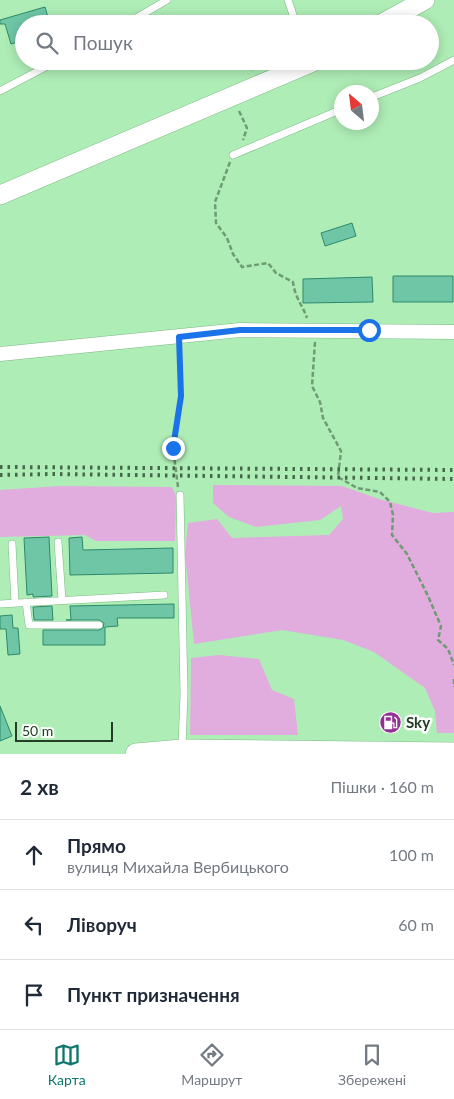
<!DOCTYPE html>
<html lang="uk">
<meta charset="utf-8">
<style>
body{margin:0;font-family:Lato,sans-serif;background:#f6f6f7;color:#1f2937}
.compass{position:absolute;left:334px;top:85px;width:45px;height:45px;border-radius:50%;background:#fff;box-shadow:0 2px 12px #0003;rotate:332deg}
.scale{position:absolute;left:15px;bottom:12px;width:98px;box-sizing:border-box;padding-left:5px;border:2px solid #243d28;border-top:0;font-size:14px;line-height:18px;white-space:nowrap;color:#243d28;-webkit-text-stroke:4px #f8fef8;paint-order:stroke}
.stop{position:absolute;width:15px;height:15px;margin:-11px;border:4px solid #1a73e8;border-radius:50%;background:#fff}
.stop.end{background:#1a73e8;border-color:#fff;box-shadow:0 1px 5px #0008}
.list{margin:0;padding:0;list-style:none}
h2{display:flex;justify-content:space-between;align-items:center;height:65px;margin:0;padding:0 20px;font-size:21px}
h2 small{font-size:16px;font-weight:400;color:#747a83}
.list li{display:grid;grid-template-columns:32px 1fr auto;gap:15px;align-items:center;box-sizing:border-box;height:70px;padding:0 20px;border-top:1px solid #e0e1e3}
.list b{display:block;font-size:19px;white-space:nowrap}
.list p{margin:0;font-size:16px;white-space:nowrap;color:#747a83}
.list em{font-size:16px;font-style:normal;color:#747a83}
.icon{flex:none;width:28px;height:28px;fill:none;stroke:currentColor;stroke-width:2;stroke-linecap:round;stroke-linejoin:round}
.map{position:relative;flex:none;width:454px;height:754px;overflow:hidden}
.search{position:absolute;background:#fff;box-shadow:0 2px 12px #0003;left:15px;right:15px;top:15px;height:55px;display:flex;align-items:center;gap:12px;box-sizing:border-box;padding:0 18px;border-radius:28px;color:#747a83;font-size:19px}
.sheet{height:275px;background:#fff}
nav{display:flex;justify-content:space-around;align-items:center;box-sizing:border-box;height:70px;border-top:1px solid #e0e1e3;background:#fff;font-size:14px;color:#747a83}
nav a{display:grid;justify-items:center;gap:2px}
nav .on{color:#0f766e}
.map>svg:first-child{display:block}
.green{fill:#e1addf}
.building{fill:#6ec6a6;stroke:#2c896b}
.lines{fill:none;stroke-linecap:round;stroke-linejoin:round}
.lane-casing{stroke:#7dba85;stroke-width:8}
.street-casing{stroke:#7dba85;stroke-width:15}
.secondary-casing{stroke:#7dba85;stroke-width:20}
.primary-casing{stroke:#7dba85;stroke-width:22}
.path{stroke:#6e9b74;stroke-width:2.5;stroke-dasharray:5 2.5;stroke-linecap:butt}
.lane{stroke:#fff;stroke-width:7}
.street{stroke:#fff;stroke-width:14}
.secondary{stroke:#fff;stroke-width:19}
.primary{stroke:#fff;stroke-width:21}
.rail{stroke:#46674a;stroke-width:4;stroke-dasharray:2.5 5;stroke-linecap:butt}
.route{stroke:#1a73e8;stroke-width:6}
.labels{text-anchor:middle;dominant-baseline:central;stroke-width:5;stroke-linejoin:round;paint-order:stroke}
.poi-label{font-size:15px;font-weight:bold;fill:#243d28;stroke:#f8fef8;text-anchor:start}
</style>
<div class="map">
<svg width="454" height="754" viewBox="0 0 454 754">
<rect width="100%" height="100%" fill="#afedb6"/>
<path class="green" d="M213,485L342,486L379,499L433,513L454,512V733H437L435,711L425,688L374,652L343,640L282,630L194,644L185,553L188,523L217,519L232,538L329,535L343,519L341,506L320,520L256,527L229,517L213,503Z
M60,486L172,487L176,496L175,541H96L85,535L0,537V490Z
M219,655L259,659L272,690L294,699L298,735H190L191,658Z"/>
<path class="building" d="M45,7L50,24H24V40L11,44L5,24H0V20Z
M352,223L356,236L325,246L321,233Z
M393,276H453V302H393Z
M372,277L373,302L303,303V279Z
M49,537L52,596L33,597V594L27,595L24,538Z
M82,537L83,550L173,548V573L70,575L69,538Z
M174,604V618H117L118,626L105,627V645H43V630H99L103,628L104,623L99,620H66H71L70,606Z
M52,606L53,620H34L33,607Z
M12,615L13,628H18L20,654L8,655L6,629H0V616Z
M0,706L12,736L0,741Z"/>
<g class="lines">
<defs>
<path id="lane" d="M288,0L296,24
M126,24L167,0
M0,91L57,61
M372,97L420,78L454,60
M233,155L342,109
M180,495L184,694L182,747
M58,542L62,600
M12,544L15,603
M26,602L29,625H99
M0,604L164,595"/>
<path id="street" d="M0,354L240,330L454,332"/>
<path id="secondary" d="M381,24L425,0
M0,195L315,61"/>
<path id="primary" d="M136,754L182,750L454,753"/>
</defs>
<use href="#lane" class="lane-casing"/>
<use href="#street" class="street-casing"/>
<use href="#secondary" class="secondary-casing"/>
<use href="#primary" class="primary-casing"/>
<path class="path" d="M280,24L285,17
M252,70L256,61
M239,111L247,128L243,140
M230,162L215,202L216,223L227,238L233,254L242,267L268,263L276,273L293,282C295,298 302,304 307,318
M315,342L312,386L320,402L323,418L341,451L338,477L357,488L380,492L390,502L393,515L392,535L407,554L428,596L441,626L438,640L448,649L454,665
M178,487L173,448L181,396L179,348
M454,679V687"/>
<use href="#lane" class="lane"/>
<use href="#street" class="street"/>
<use href="#secondary" class="secondary"/>
<use href="#primary" class="primary"/>
<path class="rail" d="M0,467L454,470
M0,475L52,474L454,479"/>
</g>
<g class="lines">
<path class="route" d="M173,448L181,396L179,337L240,330H369"/>
</g>
<defs>
<symbol id="fuel-disc" viewBox="-11 -11 22 22"><circle r="9.5" fill="#942f94" stroke="#f8fef8"/><path d="M-5.5-6h7V0h2V4h1.3V-2.5L3-4.5l.8-.8L6-3V5H2.5V1h-1V6h-7ZM-4.2-4.7v3.2H.2V-4.7Z" fill="#fff"/></symbol>
</defs>
<g fill-rule="evenodd">
<use href="#fuel-disc" x="378" y="710" width="25" height="25"/>
</g>
<g class="labels">
<g class="poi-label">
<text x="406" y="722">Sky</text>
</g>
</g>
</svg>
<svg class="compass" viewBox="-18 -18 36 36"><path d="M0-13l5 13h-10z" fill="#e53935"/><path d="M0 13l5-13h-10z" fill="#747a83"/></svg>
<div class="scale">50 m</div>
<div class="stop" style="left:369px;top:330px"></div>
<div class="stop end" style="left:173px;top:448px"></div>
<div class="search"><svg class="icon" aria-label="search" viewBox="0 0 24 24"><circle cx="10" cy="10" r="6"/><path d="M15 15l6 6"/></svg>Пошук</div>
</div>
<section class="sheet">
<h2>2 хв<small>Пішки · 160 m</small></h2>
<ul class="list">
<li><svg class="icon" aria-label="ahead" viewBox="0 0 24 24"><path d="M12 20V5M6 11l6-6 6 6"/></svg><div><b>Прямо</b><p>вулиця Михайла Вербицького</p></div><em>100 m</em></li>
<li><svg class="icon" aria-label="left" viewBox="0 0 24 24"><path d="M17 20v-9H6M10 6l-5 5 5 5"/></svg><div><b>Ліворуч</b></div><em>60 m</em></li>
<li><svg class="icon" aria-label="arrive" viewBox="0 0 24 24"><path d="M6 21V4h12l-3 4 3 4H6"/></svg><div><b>Пункт призначення</b></div></li>
</ul>
</section>
<nav>
<a class="on"><svg class="icon" aria-label="map" viewBox="0 0 24 24"><path d="M3 6l6-2 6 2 6-2v14l-6 2-6-2-6 2zM9 4v14M15 6v14"/></svg>Карта</a>
<a><svg class="icon" aria-label="directions" viewBox="0 0 24 24"><path d="M12 3l9 9-9 9-9-9zM9 14v-3h6M13 9l2 2-2 2"/></svg>Маршрут</a>
<a><svg class="icon" aria-label="saved" viewBox="0 0 24 24"><path d="M7 4h10v16l-5-4-5 4z"/></svg>Збережені</a>
</nav>
